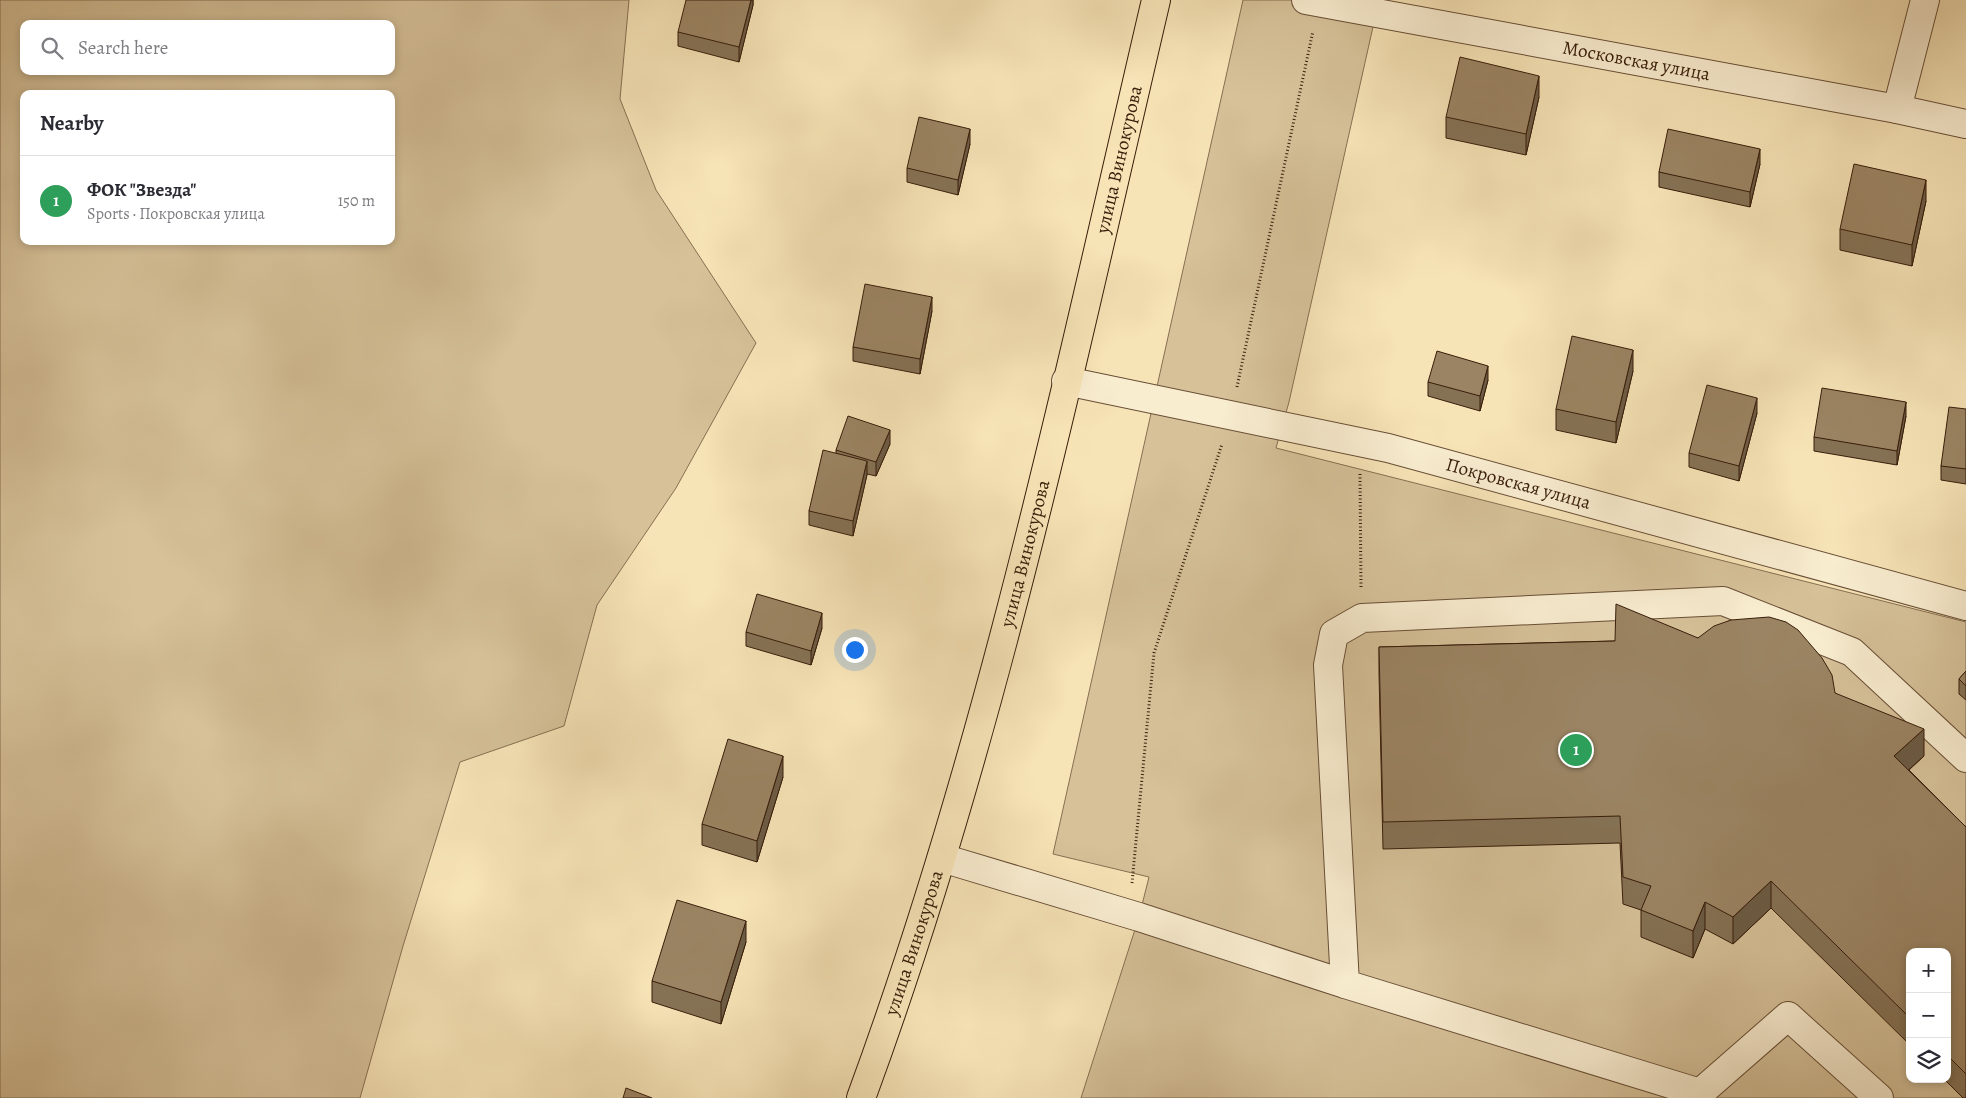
<!DOCTYPE html>
<meta charset="utf-8">
<style>
body{margin:0;font-family:Alegreya,serif;background:#f2f2f3;color:#2b2b33}
.controls{position:absolute;right:15px;bottom:15px;display:grid;overflow:hidden;border-radius:10px;box-shadow:0 2px 8px #0003}
.controls button{width:45px;height:45px;display:grid;place-items:center;padding:0;border:0;border-bottom:1px solid #e1e1e2;background:#fff;color:#2b2b33;font:25px sans-serif}
.you{position:absolute;left:854px;top:649px;width:18px;height:18px;margin:-12px;border:4px solid #fff;border-radius:50%;background:#1a73e8;box-shadow:0 0 0 8px #1a73e833}
.badge{display:grid;place-items:center;width:32px;height:32px;border-radius:50%;background:#8f2418;color:#fff;font-size:16px;font-weight:700}
.pin{position:absolute;translate:-50% -50%;border:2px solid #fff;box-shadow:0 1px 5px #0006}
.list{margin:0;padding:0;list-style:none}
h2{display:flex;justify-content:space-between;align-items:center;height:65px;margin:0;padding:0 20px;font-size:21px}
h2 small{font-size:16px;font-weight:400;color:#7c7c81}
.list li{display:grid;grid-template-columns:32px 1fr auto;gap:15px;align-items:center;box-sizing:border-box;height:90px;padding:0 20px;border-top:1px solid #e1e1e2}
.list b{display:block;font-size:19px;white-space:nowrap}
.list p{margin:0;font-size:16px;white-space:nowrap;color:#7c7c81}
.list em{font-size:16px;font-style:normal;color:#7c7c81}
.icon{flex:none;width:28px;height:28px;fill:none;stroke:currentColor;stroke-width:2;stroke-linecap:round;stroke-linejoin:round}
.map{position:relative;flex:none;width:1966px;height:1098px;overflow:hidden}
.search{position:absolute;background:#fff;box-shadow:0 2px 8px #0003;left:20px;top:20px;width:375px;height:55px;display:flex;align-items:center;gap:12px;box-sizing:border-box;padding:0 18px;border-radius:10px;color:#7c7c81;font-size:19px}
.panel{position:absolute;background:#fff;box-shadow:0 2px 8px #0003;left:20px;top:90px;width:375px;height:155px;border-radius:10px}
.map>svg:first-child{display:block}
.green{fill:#d6c199;stroke:#876f52;fill-rule:evenodd}
.lines{fill:none;stroke-linecap:round;stroke-linejoin:round}
.minor-casing{stroke:#684e35;stroke-width:30}
.major-casing{stroke:#381d0a;stroke-width:30}
.path{stroke:#381d0a;stroke-width:3;stroke-dasharray:1 2.5;stroke-linecap:butt}
.minor{stroke:#f9edd0;stroke-width:28}
.major{stroke:#f6e3b6;stroke-width:28}
.wall{fill:#857255;stroke:#381d0a}
.shaded-wall{fill:#6c5c45;stroke:#381d0a}
.building{fill:#9b8463;stroke:#381d0a}
.labels{text-anchor:middle;dominant-baseline:central;stroke-width:5;stroke-linejoin:round;paint-order:stroke}
.street-label{font-size:19px;fill:#381d0a;stroke:#f9edd0}
</style>
<div class="map">
<svg width="1966" height="1098" viewBox="0 0 1966 1098">
<rect width="100%" height="100%" fill="#f6e3b6"/>
<filter id="stains"><feTurbulence type="fractalNoise" baseFrequency=".004" numOctaves="4"/><feColorMatrix values="0 0 0 0 .2 0 0 0 0 .09 0 0 0 0 .02 0 0 0 .5 -.17"/></filter>
<radialGradient id="worn" r=".72"><stop offset=".6" stop-color="#630" stop-opacity="0"/><stop offset="1" stop-color="#630" stop-opacity=".3"/></radialGradient>
<path class="green" d="M0,0H629L620,99L656,190L756,343L676,488L597,605L564,726L460,762L403,946L360,1098H0ZM24,24H391V71H24ZM24,94H391V241H24Z
M1243,0H1379L1289,402L1276,448L1966,622V1098H1081L1139,917L1149,877L1053,854ZM1910,952H1947V1079H1910Z"/>
<g class="lines">
<defs>
<g id="minor">
<path id="s1" d="M1306,0L1897,109L1966,124"/>
<path d="M1897,109L1925,0"/>
<path id="s2" d="M1066,381L1388,448L1966,606"/>
<path d="M942,858L1139,917L1345,984"/>
<path d="M1700,1093L1345,984L1328,665L1334,634L1362,618L1723,601L1852,652L1966,758"/>
<path d="M1700,1093L1788,1016L1879,1098"/>
</g>
<g id="major">
<path id="s3" d="M861,1098C992,743 1070,368 1156,0"/>
</g>
</defs>
<use href="#minor" class="minor-casing"/>
<use href="#major" class="major-casing"/>
<path class="path" d="M1237,387L1313,31
M1360,474L1361,587
M1132,883L1154,653L1222,444"/>
<use href="#minor" class="minor"/>
<use href="#major" class="major"/>
</g>
<path class="wall" d="M753,0V5L739,62L678,46V32Z
M1539,97L1526,155L1446,138V117Z
M970,144L958,195L907,182V168Z
M1760,164L1750,207L1659,187V172Z
M1926,201L1912,266L1840,250V229Z
M932,311L920,374L853,361V347Z
M1633,371L1616,443L1556,430V409Z
M1488,380L1480,411L1428,396V382Z
M1966,409V484L1941,480V466Z
M1757,413L1739,481L1689,467V453Z
M1906,416L1897,465L1814,451V437Z
M890,444L876,476L867,474L853,536L809,525V511L836,453V450Z
M822,628L811,665L746,646V632Z
M1698,638L1835,693L1924,756L1909,770L1966,827V1098H1963L1944,1079H1947V952H1910V1045L1771,908L1733,944L1705,929L1693,958L1641,937V910L1623,904L1620,843L1383,849L1379,674V647L1615,641Z
M1966,671V700L1959,694V679Z
M783,777L757,862L702,845V824Z
M746,942L721,1024L652,1002V981Z"/>
<path class="shaded-wall" d="M751,0H753V5L739,62V47Z
M1539,76V97L1526,155V134Z
M970,129V144L958,195V180Z
M1760,149V164L1750,207V192Z
M1926,180V201L1912,266V245Z
M932,297V311L920,374V359Z
M1633,350V371L1616,443V422Z
M1488,366V380L1480,411V396Z
M1757,398V413L1739,481V466Z
M1906,402V416L1897,465V451Z
M890,430V444L876,476V462Z
M867,461V475L853,536V521Z
M822,613V628L811,665V651Z
M1924,729V756L1894,783V756Z
M783,756V777L757,862V841Z
M1771,881V908L1733,944V917Z
M1705,902V929L1693,958V931Z
M746,921V942L721,1024V1002Z"/>
<path class="building" d="M686,0H751L739,47L678,32Z
M1460,57L1539,76L1526,134L1446,117Z
M919,117L970,129L958,180L907,168Z
M1668,129L1760,149L1750,192L1659,172Z
M1854,164L1926,180L1912,245L1840,229Z
M865,284L932,297L920,359L853,347Z
M1572,336L1633,350L1616,422L1556,409Z
M1437,351L1488,366L1480,396L1428,382Z
M1707,385L1757,398L1739,466L1689,453Z
M1822,388L1906,402L1897,451L1814,437Z
M1949,407L1966,409V469L1941,466Z
M848,416L890,430L876,462L836,450Z
M823,450L867,461L853,521L809,511Z
M757,594L822,613L811,651L746,632Z
M1616,604L1698,638L1714,626L1731,620L1769,617L1786,622L1798,630L1822,658L1832,675L1835,693L1924,729L1894,756L1966,827V1074L1947,1055V952H1910V1018L1771,881L1733,917L1705,902L1693,931L1641,910L1651,886L1623,877L1620,816L1383,822L1379,647L1615,641Z
M1966,671V686L1959,679Z
M728,739L783,756L757,841L702,824Z
M677,900L746,921L721,1002L652,981Z
M626,1088L652,1098H623Z"/>
<g class="labels">
<g class="street-label">
<text stroke="none"><textPath href="#s1" startOffset="336">Московская улица</textPath></text>
<text stroke="none"><textPath href="#s3" startOffset="974">улица Винокурова</textPath></text>
<text stroke="none"><textPath href="#s2" startOffset="464">Покровская улица</textPath></text>
<text stroke="none"><textPath href="#s3" startOffset="569">улица Винокурова</textPath></text>
<text stroke="none"><textPath href="#s3" startOffset="164">улица Винокурова</textPath></text>
</g>
</g>
<rect width="100%" height="100%" filter="url(#stains)"/>
<rect width="100%" height="100%" fill="url(#worn)"/>
</svg>
<div class="controls">
<button>+</button>
<button>−</button>
<button><svg class="icon" aria-label="layers" viewBox="0 0 24 24"><path d="M12 4l9 5-9 5-9-5zM3 14l9 5 9-5"/></svg></button>
</div>
<div class="you"></div>
<div class="pin badge" style="left:1576px;top:750px;background:#2e9e5b">1</div>
<div class="search"><svg class="icon" aria-label="search" viewBox="0 0 24 24"><circle cx="10" cy="10" r="6"/><path d="M15 15l6 6"/></svg>Search here</div>
<section class="panel">
<h2>Nearby<small></small></h2>
<ul class="list">
<li><span class="badge" style="background:#2e9e5b">1</span><div><b>ФОК &quot;Звезда&quot;</b><p>Sports · Покровская улица</p></div><em>150 m</em></li>
</ul>
</section>
</div>
